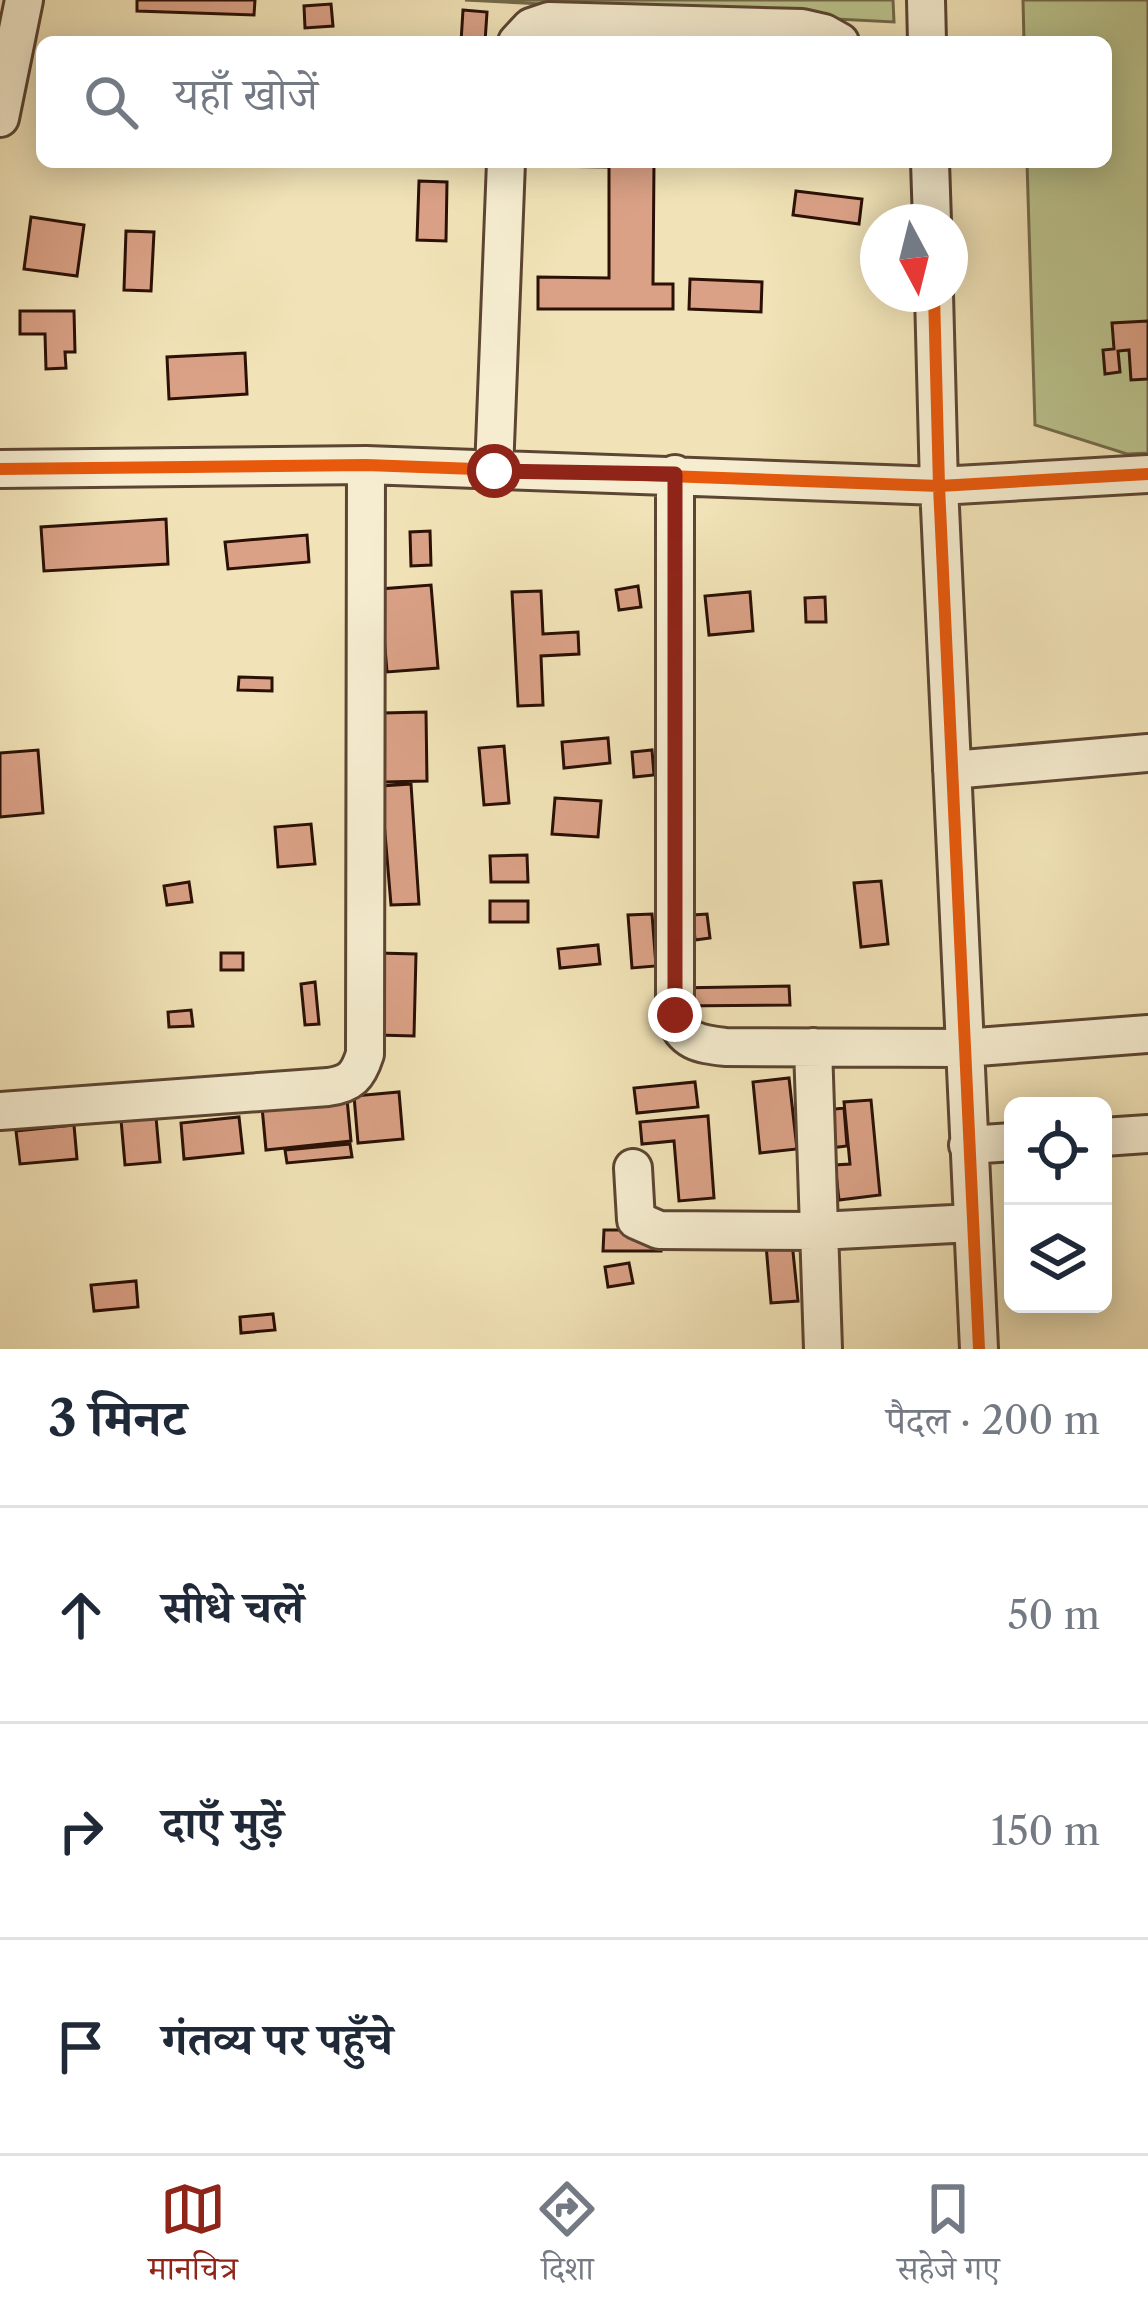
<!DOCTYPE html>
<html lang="hi">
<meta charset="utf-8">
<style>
body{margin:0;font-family:"Libre Caslon Text","Noto Serif Devanagari",serif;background:#f6f6f7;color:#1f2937}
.controls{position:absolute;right:36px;bottom:36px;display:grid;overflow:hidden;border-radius:18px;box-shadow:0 6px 30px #0003}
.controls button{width:108px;height:108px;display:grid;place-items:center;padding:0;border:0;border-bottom:3px solid #e0e1e3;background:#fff;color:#1f2937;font:60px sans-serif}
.compass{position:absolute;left:860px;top:204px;width:108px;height:108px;border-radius:50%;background:#fff;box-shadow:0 6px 30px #0003;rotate:173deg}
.stop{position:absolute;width:36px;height:36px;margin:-27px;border:9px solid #8f2418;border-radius:50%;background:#fff}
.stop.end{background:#8f2418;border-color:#fff;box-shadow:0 3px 12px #0008}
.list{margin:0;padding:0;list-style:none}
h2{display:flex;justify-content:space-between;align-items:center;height:156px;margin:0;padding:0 48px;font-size:51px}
h2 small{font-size:39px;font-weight:400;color:#747a83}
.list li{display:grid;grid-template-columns:78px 1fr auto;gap:36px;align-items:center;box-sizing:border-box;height:216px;padding:0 48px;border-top:3px solid #e0e1e3}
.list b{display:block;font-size:45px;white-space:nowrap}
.list em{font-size:39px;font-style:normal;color:#747a83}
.icon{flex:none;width:66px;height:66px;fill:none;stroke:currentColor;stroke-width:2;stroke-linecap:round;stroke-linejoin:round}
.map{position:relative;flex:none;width:1148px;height:1349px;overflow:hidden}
.search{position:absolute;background:#fff;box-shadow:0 6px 30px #0003;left:36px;right:36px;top:36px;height:132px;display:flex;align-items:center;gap:30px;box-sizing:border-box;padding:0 42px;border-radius:18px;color:#747a83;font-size:45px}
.sheet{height:804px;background:#fff}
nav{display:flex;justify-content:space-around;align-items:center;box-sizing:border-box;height:168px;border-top:3px solid #e0e1e3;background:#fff;font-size:33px;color:#747a83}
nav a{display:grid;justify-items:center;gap:6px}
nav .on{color:#8f2418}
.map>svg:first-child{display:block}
.green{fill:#bbc48e;stroke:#736a4a;stroke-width:3}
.building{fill:#daa186;stroke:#2b1005;stroke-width:3}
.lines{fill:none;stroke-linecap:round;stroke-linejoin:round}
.minor-casing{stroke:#5c4532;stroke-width:42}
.minor{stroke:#f6edd0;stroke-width:36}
.cycleway-casing{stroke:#f6edd0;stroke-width:20}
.cycleway{stroke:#e8590c;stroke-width:12}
.route{stroke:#8f2418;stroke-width:15}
</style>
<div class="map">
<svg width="1148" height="1349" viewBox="0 0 1148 1349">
<rect width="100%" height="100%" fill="#f1e3b7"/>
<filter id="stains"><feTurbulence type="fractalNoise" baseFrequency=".00167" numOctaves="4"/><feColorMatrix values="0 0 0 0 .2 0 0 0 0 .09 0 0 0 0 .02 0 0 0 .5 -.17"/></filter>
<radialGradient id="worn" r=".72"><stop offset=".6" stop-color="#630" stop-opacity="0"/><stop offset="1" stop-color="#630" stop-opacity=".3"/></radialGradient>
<path class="green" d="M465,0H893L894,22Z
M1023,0H1148V453L1127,454L1035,425L1027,162H1106V42H1024Z"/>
<path class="building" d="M137,0H255L254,15L137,11Z
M331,4L333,26L305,28L304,6Z
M463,10L487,12L485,42H461Z
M544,162H654L653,284H673V309H538V277L609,278V167L544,166Z
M419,181L447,182L446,241L417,240Z
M796,191L862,199L859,224L793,215Z
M31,217L84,225L77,276L24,269Z
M126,231L154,232L151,291L124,290Z
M690,279L762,282L761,312L689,309Z
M20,311H74L75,352H65L66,368L46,369L45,334H20Z
M1148,321V379L1131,380L1129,350L1118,351L1120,372L1105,374L1103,350L1114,349L1112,323Z
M245,353L247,394L169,399L167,357Z
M166,519L168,564L44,571L41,527Z
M430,531L431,565L411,566L410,532Z
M307,535L309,562L228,569L225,542Z
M431,585L438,668L387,672L380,589Z
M638,586L641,607L619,610L616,590Z
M541,591L543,634L578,632L579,654L541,656L543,705L518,706L512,592Z
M750,592L753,631L709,635L705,596Z
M825,597L826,622H806L805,598Z
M239,677L272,678V691L238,690Z
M426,712L427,781L384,782L383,713Z
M608,738L610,763L564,768L562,742Z
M504,746L509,803L484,805L479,748Z
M38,750L43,813L0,817V753Z
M652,750L654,775L634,777L632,752Z
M411,784L419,904L391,905L381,786Z
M555,798L601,801L598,837L552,834Z
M311,824L315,864L278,867L275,827Z
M527,855L528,882H491L490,856Z
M881,881L888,944L861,947L854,883Z
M189,882L192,902L167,905L164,886Z
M490,901H528V922H490Z
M652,914L656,966L632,968L628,915Z
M707,914L710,938L695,940L693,915Z
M598,945L600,964L560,968L558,949Z
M221,953H243V970H221Z
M378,953L416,954L414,1036L377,1035Z
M315,982L319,1024L305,1025L301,984Z
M789,986L790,1005L676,1006L675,988Z
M191,1010L193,1026L169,1027L168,1012Z
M789,1078L797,1149L760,1153L753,1082Z
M695,1082L698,1107L637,1113L634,1088Z
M399,1092L403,1139L358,1143L354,1096Z
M347,1099L351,1141L266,1150L262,1107Z
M871,1100L880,1195L839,1200L835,1165L850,1164L844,1102Z
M844,1108L847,1146L830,1148L827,1110Z
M708,1116L714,1198L679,1201L674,1141L642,1144L640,1122Z
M156,1117L160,1162L125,1165L121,1120Z
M239,1117L243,1153L184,1159L181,1123Z
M74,1125L77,1159L20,1164L16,1131Z
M350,1144L352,1157L287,1163L285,1150Z
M604,1230H661V1251H603Z
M792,1242L798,1301L771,1303L766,1245Z
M629,1263L633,1283L608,1287L605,1267Z
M136,1281L138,1307L94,1311L91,1285Z
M273,1314L275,1330L241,1333L240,1317Z"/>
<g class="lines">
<defs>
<path id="minor" d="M926,0L927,42
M517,42L531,27L549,21L802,28L824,33L840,42
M0,118L24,0
M930,162L932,222
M934,294L939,486L979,1349
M0,469L366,465L939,486L1148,474
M494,471L506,162
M675,474V1015C682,1042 700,1044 725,1047L964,1048L1148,1034
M952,770L1148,753
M813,1047L823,1349
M0,1111L328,1087C351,1084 358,1076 365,1054L366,465
M1103,1137L1148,1134
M968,1145L1013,1142
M633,1168L636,1220L659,1230L819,1231L972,1223"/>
</defs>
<use href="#minor" class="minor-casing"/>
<use href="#minor" class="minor"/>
<defs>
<path id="cycleway" d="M934,294L939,486L979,1349
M0,469L366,465L939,486L1148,474"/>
</defs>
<use href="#cycleway" class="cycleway-casing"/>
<use href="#cycleway" class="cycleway"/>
</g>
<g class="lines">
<path class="route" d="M494,471L675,474V1015"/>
</g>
<rect width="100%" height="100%" filter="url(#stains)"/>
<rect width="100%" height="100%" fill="url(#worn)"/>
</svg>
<div class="controls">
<button><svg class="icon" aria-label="locate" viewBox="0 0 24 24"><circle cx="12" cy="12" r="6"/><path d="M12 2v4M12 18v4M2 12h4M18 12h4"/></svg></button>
<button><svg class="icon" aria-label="layers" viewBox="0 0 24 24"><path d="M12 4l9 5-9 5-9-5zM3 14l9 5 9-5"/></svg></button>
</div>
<svg class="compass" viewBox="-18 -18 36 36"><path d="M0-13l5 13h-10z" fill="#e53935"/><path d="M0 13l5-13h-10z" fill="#747a83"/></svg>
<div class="stop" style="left:494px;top:471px"></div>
<div class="stop end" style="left:675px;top:1015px"></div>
<div class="search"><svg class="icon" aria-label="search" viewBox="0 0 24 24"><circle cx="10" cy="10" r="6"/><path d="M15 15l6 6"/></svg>यहाँ खोजें</div>
</div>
<section class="sheet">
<h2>3 मिनट<small>पैदल · 200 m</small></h2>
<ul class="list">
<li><svg class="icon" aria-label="ahead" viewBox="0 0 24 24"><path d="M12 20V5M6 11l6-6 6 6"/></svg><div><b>सीधे चलें</b></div><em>50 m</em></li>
<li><svg class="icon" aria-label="right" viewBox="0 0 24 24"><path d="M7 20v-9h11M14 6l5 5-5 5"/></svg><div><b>दाएँ मुड़ें</b></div><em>150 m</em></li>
<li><svg class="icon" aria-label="arrive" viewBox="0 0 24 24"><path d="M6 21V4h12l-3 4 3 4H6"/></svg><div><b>गंतव्य पर पहुँचे</b></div></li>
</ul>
</section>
<nav>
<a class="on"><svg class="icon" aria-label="map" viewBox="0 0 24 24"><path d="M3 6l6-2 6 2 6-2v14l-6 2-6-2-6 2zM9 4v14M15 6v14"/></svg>मानचित्र</a>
<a><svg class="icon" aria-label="directions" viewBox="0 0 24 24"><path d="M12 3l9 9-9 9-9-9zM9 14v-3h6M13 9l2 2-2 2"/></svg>दिशा</a>
<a><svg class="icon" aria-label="saved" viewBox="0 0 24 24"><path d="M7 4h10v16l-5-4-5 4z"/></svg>सहेजे गए</a>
</nav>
